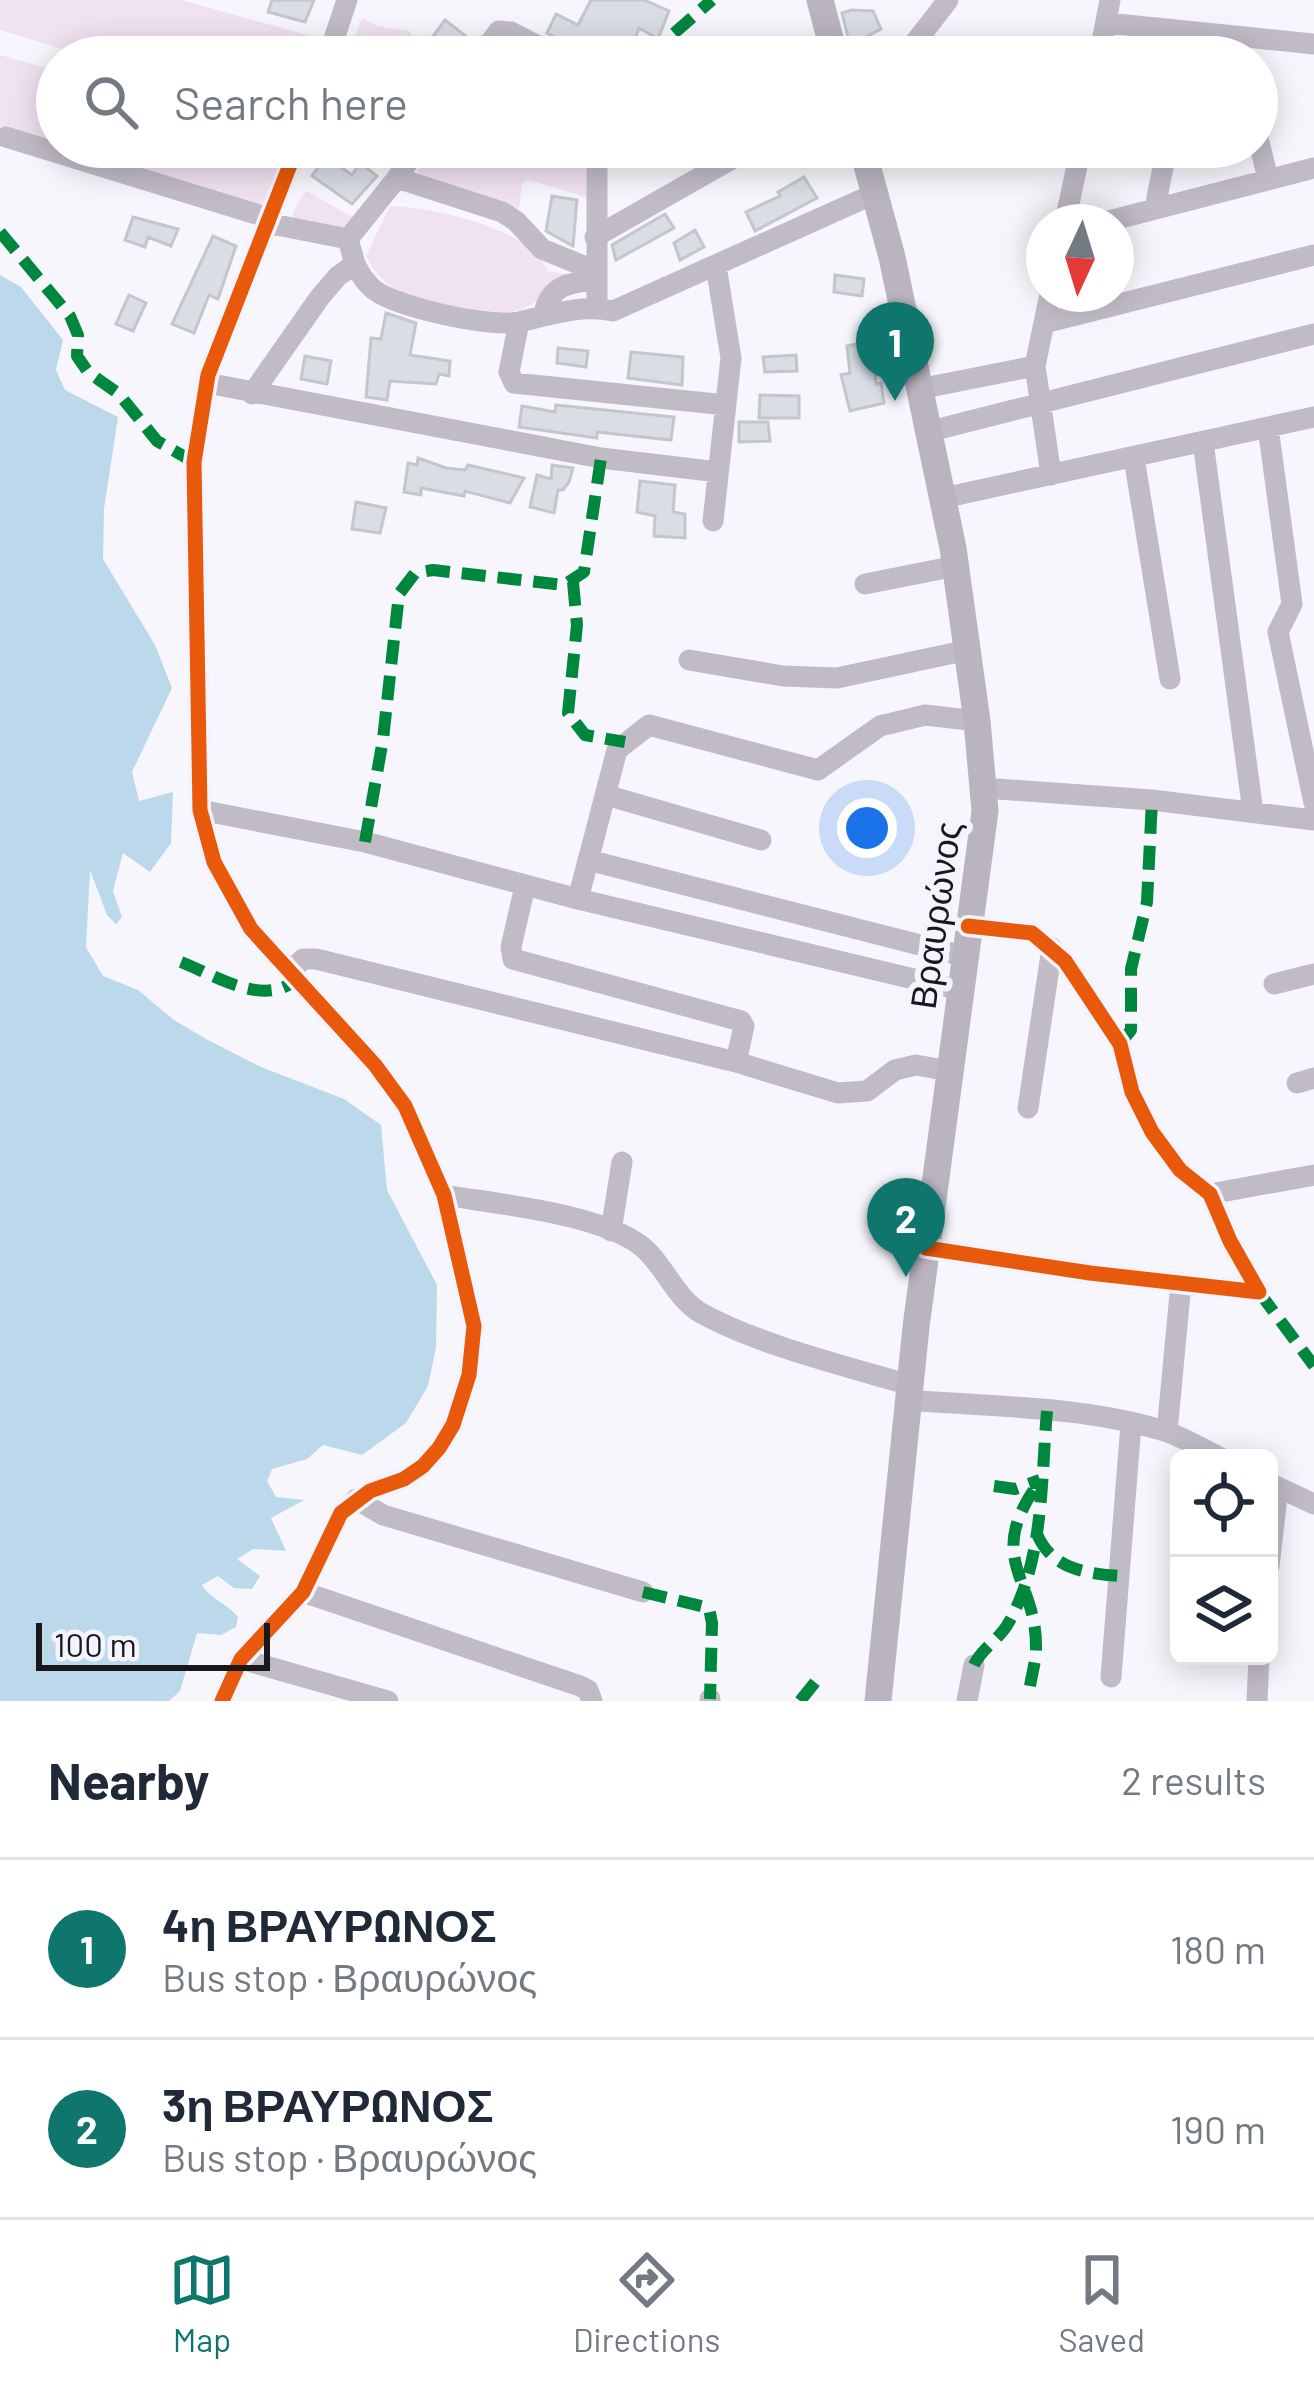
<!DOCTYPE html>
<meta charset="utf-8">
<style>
body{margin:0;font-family:Barlow,sans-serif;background:#f2f2f3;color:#1f2937}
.controls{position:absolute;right:36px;bottom:36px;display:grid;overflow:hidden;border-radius:18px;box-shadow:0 6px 30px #0003}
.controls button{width:108px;height:108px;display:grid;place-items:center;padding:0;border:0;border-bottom:3px solid #e0e1e3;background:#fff;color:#1f2937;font:60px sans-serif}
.compass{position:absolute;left:1026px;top:204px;width:108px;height:108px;border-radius:50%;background:#fff;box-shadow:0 6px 30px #0003;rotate:184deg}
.scale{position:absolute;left:36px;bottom:30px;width:234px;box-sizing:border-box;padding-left:12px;border:6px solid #18181b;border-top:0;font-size:33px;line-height:42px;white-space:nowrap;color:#18181b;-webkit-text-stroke:9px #f4f4fe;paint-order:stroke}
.you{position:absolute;left:867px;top:828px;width:42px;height:42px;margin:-30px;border:9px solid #fff;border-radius:50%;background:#1a73e8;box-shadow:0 0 0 18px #1a73e833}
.badge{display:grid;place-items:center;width:78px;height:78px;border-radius:50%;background:#0f766e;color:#fff;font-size:39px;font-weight:700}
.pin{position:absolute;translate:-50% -99px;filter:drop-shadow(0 3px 6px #0008)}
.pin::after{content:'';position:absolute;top:63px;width:42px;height:36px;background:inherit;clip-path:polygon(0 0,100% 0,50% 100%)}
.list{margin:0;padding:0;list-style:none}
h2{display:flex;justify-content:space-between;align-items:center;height:156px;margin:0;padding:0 48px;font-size:51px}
h2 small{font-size:39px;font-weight:400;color:#747a83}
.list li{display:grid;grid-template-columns:78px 1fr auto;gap:36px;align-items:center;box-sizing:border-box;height:180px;padding:0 48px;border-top:3px solid #e0e1e3}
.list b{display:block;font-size:45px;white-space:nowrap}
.list p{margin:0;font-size:39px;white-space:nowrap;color:#747a83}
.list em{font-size:39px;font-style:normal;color:#747a83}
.icon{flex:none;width:66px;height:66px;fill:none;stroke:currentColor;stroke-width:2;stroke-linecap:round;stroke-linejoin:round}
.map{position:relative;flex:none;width:1314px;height:1701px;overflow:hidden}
.search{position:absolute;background:#fff;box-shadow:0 6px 30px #0003;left:36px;right:36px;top:36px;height:132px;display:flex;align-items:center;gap:30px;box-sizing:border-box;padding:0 42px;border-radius:66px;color:#747a83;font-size:45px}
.sheet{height:516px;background:#fff}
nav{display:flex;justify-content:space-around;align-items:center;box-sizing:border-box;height:168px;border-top:3px solid #e0e1e3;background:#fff;font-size:33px;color:#747a83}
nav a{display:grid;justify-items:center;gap:6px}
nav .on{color:#0f766e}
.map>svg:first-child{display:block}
.green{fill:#f1e2ef}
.water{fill:#bbd9eb}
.building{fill:#d8dde6;stroke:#c4c6c9;stroke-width:3}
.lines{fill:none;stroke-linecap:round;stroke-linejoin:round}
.minor{stroke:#c1bbc6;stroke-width:21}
.major{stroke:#bab4c0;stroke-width:27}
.quiet{stroke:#00873e;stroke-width:12;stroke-dasharray:24 12;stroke-linecap:butt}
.cycleway-casing{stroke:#f4f4fe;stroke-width:22}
.cycleway{stroke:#e8590c;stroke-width:15}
.labels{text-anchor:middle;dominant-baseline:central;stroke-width:12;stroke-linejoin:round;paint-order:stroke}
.street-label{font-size:36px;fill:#18181b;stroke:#f4f4fe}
</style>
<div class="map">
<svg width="1314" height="1701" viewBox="0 0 1314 1701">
<rect width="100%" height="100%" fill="#f6f6fc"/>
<path class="green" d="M0,0H181L325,40L319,57H89L0,30Z
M362,18L377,26L410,31L414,46L433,57H347Z
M0,55L57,71V147H286L263,209L0,130Z
M427,147H591L589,198L528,180L522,184L519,209L432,184L417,172Z
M306,191L354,218L347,227L326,230L294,222L293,212Z
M390,206C431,207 533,228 547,271L570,275C553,286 536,306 516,311C495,317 427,302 405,294C387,287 374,273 366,256Z"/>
<path class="water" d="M0,275L21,287L63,340L56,370L65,390L118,417L104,509L103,559L155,645L172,688L132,772L139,801L173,792L171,843L150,872L123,853L113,891L122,917L116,924L107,915L90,870L86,947L103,976L138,990L174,1020L206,1039L261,1067L344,1099L381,1125L387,1190L437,1285L436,1348L428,1386L406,1423L362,1455L323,1445L307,1459L272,1469L267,1481L276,1497L304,1500L271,1518L286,1551L253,1549L237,1559L260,1576L252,1589L234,1588L218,1576L202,1585C211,1600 227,1603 238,1617L236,1627L221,1635L197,1633L180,1691L169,1701H0Z"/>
<path class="building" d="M272,0H314L305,22L268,12Z
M591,0H644L669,11L658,39L639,28L629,57H580L568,44L547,33L556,14L578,25Z
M852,10L873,11L881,29L866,37L871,57H853L842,13Z
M445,20L467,37L454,57L444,52L440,57L426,46Z
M326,156L352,175L360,163L377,176L352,204L312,176Z
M804,177L817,198L755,231L746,212L780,196L778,192Z
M552,196L577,200L573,246L546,231Z
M665,214L674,228L616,260L612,245Z
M133,217L178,229L171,246L148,237L145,247L125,240Z
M695,230L704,247L680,260L674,243Z
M213,236L236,246L218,299L209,295L194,333L172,324Z
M835,275L864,279L862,296L834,292Z
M129,295L146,303L133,331L116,324Z
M386,313L416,323L410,355L450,361L449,376L439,374L436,384L390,381L387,400L366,397L371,338L381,339Z
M873,341L876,384L881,383L884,403L850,411L841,375L850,373L847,346Z
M558,348L588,351L586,367L557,363Z
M631,352L683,357L682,385L628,378Z
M796,355L797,371L765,372L763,357Z
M305,356L331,361L327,384L301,379Z
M760,395L799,396V418H759Z
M556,405L674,417L671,440L597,432V438L519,427L522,406L555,412Z
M739,422H768L770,441L739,442Z
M418,458L446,468L465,470L468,465L524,478L510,503L465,491L464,496L421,488V495L404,492L408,463L417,465Z
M552,465L573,468L569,482L563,490H558L554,513L530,507L537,475L551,479Z
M640,481L675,485L673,512L685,514V538L654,536L655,516L637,512Z
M356,502L386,508L380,533L352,529Z"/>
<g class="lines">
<path class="minor" d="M1107,23L1314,44
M328,57L347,0
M479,57L499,31L511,32L560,57
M904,57L948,0
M1099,57L1110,0
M1257,134L1268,179
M6,137L269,218
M418,147L397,178L502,212L516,221L542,249L596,271
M1155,208L1167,147
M1065,222L1081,147
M1105,222L1314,168
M267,223L348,239
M595,237L753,147
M355,264C359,272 365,282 372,288C392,307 492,328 519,322C549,315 582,304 613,311L876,193
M1050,294L1035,366L1051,475
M597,308V147
M544,314C549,285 571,282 596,280
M519,322L509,372L514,383L726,405
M1044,323L1314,255
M207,383L601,458L718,472
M919,389L1035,366
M252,394L320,297L338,276L355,264L348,239L397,178
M1268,427L1292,604L1278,632L1314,803
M927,432L1314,334
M1203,442L1253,812
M1134,458L1170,679
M943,498L1314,417
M713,521L731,358L716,266
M865,584L956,566
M689,660L783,676L837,678L968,650
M984,788L1152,800L1314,820
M606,795L761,840
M200,810L365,842L578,899L960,990
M588,860L963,956
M525,886L511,947L513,959L741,1021L744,1026L736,1062
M578,899L617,750L649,725L818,770L880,726L925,715L977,721
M290,972L303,959H316L736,1062L838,1093L867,1091L895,1070L916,1065L949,1071
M1274,984L1314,974
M1297,1083L1314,1078
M1028,1108L1052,948
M1210,1194L1314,1175
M444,1195C497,1204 597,1213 640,1245C664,1263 674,1297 701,1313C756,1344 848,1367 910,1385
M611,1231L622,1162
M926,1248L1090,1273L1259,1292L1230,1241L1210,1194L1180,1170L1152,1132L1132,1092L1120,1044L1065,961L1032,933L968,926
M909,1400C992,1407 1081,1406 1161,1430C1182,1436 1202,1449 1221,1458
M1167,1432L1181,1283
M1271,1484L1314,1504
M356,1499L383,1515L643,1592
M1269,1566L1278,1488
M303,1592L580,1686L588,1690L592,1701
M241,1659L388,1701
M1111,1677L1131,1424
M710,1699V1701
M222,1701L241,1659L303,1592L341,1513L370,1491L404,1479L423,1466L439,1448L453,1425L469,1375L474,1326L444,1195L405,1106L375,1065L251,929L214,862L200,810L194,462L208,375L297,147
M967,1701L974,1665
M1257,1701L1259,1656"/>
<path class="major" d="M820,0L835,57
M862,147L892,257L953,548L977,721L985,811L916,1327L878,1701"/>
<path class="quiet" d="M647,57L712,0
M0,232L70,316L78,335L77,356L88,372L119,394L157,441L194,462
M573,582L577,625L568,713L585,735L625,742
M365,842L383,739L399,594L415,573L433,570L564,585L584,572L601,458
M181,962C212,974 258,1004 290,984V972
M1120,1044L1131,1030V969L1147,902L1152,800
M1259,1292L1314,1366
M994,1486L1015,1489L1040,1480
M1037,1534C1052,1569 1084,1573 1119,1576
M643,1592L709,1608L712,1623L710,1699
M974,1665C982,1648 1000,1639 1009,1622C1044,1560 1041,1479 1047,1411
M1030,1686C1032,1674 1036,1660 1036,1648C1037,1578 984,1561 1037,1485
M800,1701L817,1680"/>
<defs>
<path id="cycleway" d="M926,1248L1090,1273L1259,1292L1230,1241L1210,1194L1180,1170L1152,1132L1132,1092L1120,1044L1065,961L1032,933L968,926
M222,1701L241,1659L303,1592L341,1513L370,1491L404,1479L423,1466L439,1448L453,1425L469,1375L474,1326L444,1195L405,1106L375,1065L251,929L214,862L200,810L194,462L208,375L297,147"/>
</defs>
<use href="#cycleway" class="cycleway-casing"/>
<use href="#cycleway" class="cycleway"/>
</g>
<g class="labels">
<g class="street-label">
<text transform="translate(934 915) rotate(-82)">Βραυρώνος</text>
</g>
</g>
</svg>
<div class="controls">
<button><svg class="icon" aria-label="locate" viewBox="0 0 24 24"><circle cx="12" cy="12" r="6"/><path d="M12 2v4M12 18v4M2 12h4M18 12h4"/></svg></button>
<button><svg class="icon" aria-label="layers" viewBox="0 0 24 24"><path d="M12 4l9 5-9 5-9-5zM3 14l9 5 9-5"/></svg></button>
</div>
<svg class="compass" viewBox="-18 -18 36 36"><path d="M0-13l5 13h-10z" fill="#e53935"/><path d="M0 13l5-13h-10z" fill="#747a83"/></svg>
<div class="scale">100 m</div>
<div class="you"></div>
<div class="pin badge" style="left:895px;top:401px">1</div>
<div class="pin badge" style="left:906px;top:1277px">2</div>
<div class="search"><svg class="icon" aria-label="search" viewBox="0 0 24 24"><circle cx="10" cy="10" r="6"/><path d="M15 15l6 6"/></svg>Search here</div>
</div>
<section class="sheet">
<h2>Nearby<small>2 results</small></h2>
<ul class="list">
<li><span class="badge">1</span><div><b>4η ΒΡΑΥΡΩΝΟΣ</b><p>Bus stop · Βραυρώνος</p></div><em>180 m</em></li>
<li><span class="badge">2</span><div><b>3η ΒΡΑΥΡΩΝΟΣ</b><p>Bus stop · Βραυρώνος</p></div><em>190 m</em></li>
</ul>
</section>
<nav>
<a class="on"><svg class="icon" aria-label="map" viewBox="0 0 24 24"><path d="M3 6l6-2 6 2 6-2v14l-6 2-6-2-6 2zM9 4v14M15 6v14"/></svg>Map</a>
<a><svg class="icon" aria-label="directions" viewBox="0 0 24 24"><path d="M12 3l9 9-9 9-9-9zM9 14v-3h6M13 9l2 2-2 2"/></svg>Directions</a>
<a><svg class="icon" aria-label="saved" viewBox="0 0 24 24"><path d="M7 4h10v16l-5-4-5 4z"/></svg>Saved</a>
</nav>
